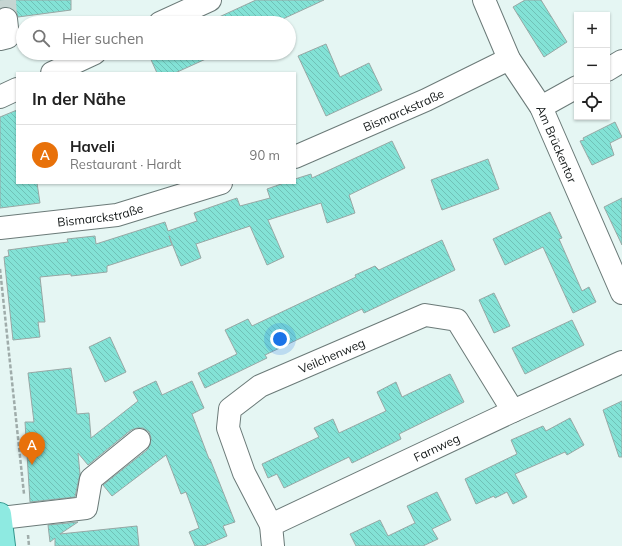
<!DOCTYPE html>
<html lang="de">
<meta charset="utf-8">
<style>
body{margin:0;font-family:Mulish,sans-serif;background:#f6f6f6;color:#222}
.controls{position:absolute;right:12px;top:12px;display:grid;overflow:hidden;border-radius:0px;box-shadow:0 1px 3px #0004}
.controls button{width:36px;height:36px;display:grid;place-items:center;padding:0;border:0;border-bottom:1px solid #e0e0e0;background:#fff;color:#222;font:20px sans-serif}
.you{position:absolute;left:280px;top:339px;width:14px;height:14px;margin:-10px;border:3px solid #fff;border-radius:50%;background:#1a73e8;box-shadow:0 0 0 6px #1a73e833}
.badge{display:grid;place-items:center;width:26px;height:26px;border-radius:50%;background:#ea580c;color:#fff;font-size:13px;font-weight:700}
.pin{position:absolute;translate:-50% -33px;filter:drop-shadow(0 1px 2px #0008)}
.pin::after{content:'';position:absolute;top:21px;width:14px;height:12px;background:inherit;clip-path:polygon(0 0,100% 0,50% 100%)}
.list{margin:0;padding:0;list-style:none}
h2{display:flex;justify-content:space-between;align-items:center;height:52px;margin:0;padding:0 16px;font-size:17px}
h2 small{font-size:13px;font-weight:400;color:#767676}
.list li{display:grid;grid-template-columns:26px 1fr auto;gap:12px;align-items:center;box-sizing:border-box;height:60px;padding:0 16px;border-top:1px solid #e0e0e0}
.list b{display:block;font-size:15px;white-space:nowrap}
.list p{margin:0;font-size:13px;white-space:nowrap;color:#767676}
.list em{font-size:13px;font-style:normal;color:#767676}
.icon{flex:none;width:22px;height:22px;fill:none;stroke:currentColor;stroke-width:2;stroke-linecap:round;stroke-linejoin:round}
.map{position:relative;flex:none;width:622px;height:546px;overflow:hidden}
.search{position:absolute;background:#fff;box-shadow:0 1px 3px #0004;left:16px;top:16px;width:280px;height:44px;display:flex;align-items:center;gap:10px;box-sizing:border-box;padding:0 14px;border-radius:22px;color:#767676;font-size:15px}
.panel{position:absolute;background:#fff;box-shadow:0 1px 3px #0004;left:16px;top:72px;width:280px;height:112px;border-radius:0px}
.map>svg:first-child{display:block}
.building{fill:url(#building-back-hatch);stroke:#98a8a5}
.lines{fill:none;stroke-linecap:round;stroke-linejoin:round}
.minor-tunnel{stroke:#c6d5d2;stroke-width:22;stroke-dasharray:22 11;stroke-linecap:butt}
.minor-casing{stroke:#6b7a78;stroke-width:24}
.major-casing{stroke:#32978e;stroke-width:24}
.path{stroke:#9facaa;stroke-width:2.5;stroke-dasharray:4 2;stroke-linecap:butt}
.minor{stroke:#fff;stroke-width:22}
.major{stroke:#8eeae1;stroke-width:22}
.labels{text-anchor:middle;dominant-baseline:central;stroke-width:3;stroke-linejoin:round;paint-order:stroke}
.street-label{font-size:12px;fill:#131818;stroke:#e5f6f3}
</style>
<div class="map">
<svg width="622" height="546" viewBox="0 0 622 546">
<defs>
<pattern id="building-back-hatch" width="6" height="6" patternUnits="userSpaceOnUse"><rect width="6" height="6" fill="#83e2d6"/><path d="M-1 5l2 2M0 0l6 6M5-1l2 2" fill="none" stroke="#70c1b7"/></pattern>
</defs>
<rect width="100%" height="100%" fill="#e5f6f3"/>
<path class="building" d="M0,0H71V10L18,17L16,11L11,8L5,7L0,8Z
M256,0H324L274,23H206Z
M525,0H541L567,42L544,57L513,7Z
M326,44L340,77L369,63L382,90L326,116L298,56Z
M148,53H219L175,73H157Z
M17,110V183H37L40,203L0,208V117Z
M615,122L622,137L610,143L614,155L592,165L580,141L584,140L583,138Z
M392,141L405,168L349,195L355,213L327,223L321,203L268,220L284,257L267,265L250,226L196,244L201,258L181,266L169,236L172,245L107,266V272L71,276V274L40,277L45,322H38L40,337L13,340L4,257L9,256L8,250L68,242L67,239L95,236L96,244L165,222L168,231L197,221L194,213L237,198L240,206L270,198L267,189L284,183H295V179L311,174L312,178Z
M488,159L499,189L442,210L431,180Z
M622,198V245L604,207Z
M550,212L562,238L559,239L582,291L589,287L596,302L573,313L543,247L505,265L493,239Z
M442,240L455,270L364,313L362,309L265,355L267,358L205,388L198,373L237,354L225,330L248,319L252,326L356,277L355,275L375,266L379,270Z
M494,293L510,326L494,333L479,300Z
M572,320L584,345L525,374L512,348Z
M110,337L126,372L105,382L89,347Z
M71,368L77,414L89,413L91,438L138,401L133,392L156,381L162,395L192,381L204,408L192,414L209,459H210L235,522L223,526L227,536L204,546H195L189,532L199,528L186,492L181,494L166,455L112,496L103,485L147,450L150,445L151,438L149,432L143,428H137L131,430L88,465L78,453L80,474L75,497L30,502L25,422H34L28,373Z
M450,374L464,402L399,434L401,439L352,463L349,457L284,488L277,474L268,478L262,464L319,437L314,428L333,419L339,433L386,411L377,392L396,382L402,397Z
M622,401V457H619L603,410Z
M570,418L584,445L567,455L565,452L515,474L527,497L513,504L507,492L495,498L494,496L476,504L465,479L517,454L511,440L543,426L546,431Z
M437,492L451,520L432,529L438,539L423,546H356L350,534L380,520L388,536L415,523L407,506Z
M78,522L60,534L137,526L139,546H55V538L50,542L48,525Z"/>
<g class="lines">
<path class="minor-tunnel" d="M5,0L6,19"/>
<defs>
<g id="minor">
<path id="s1" d="M484,0L509,59L541,107L622,293"/>
<path d="M160,23L210,0"/>
<path d="M0,39L8,37L6,19"/>
<path d="M607,70L622,61"/>
<path d="M52,73L95,53"/>
<path d="M0,97L17,89"/>
<path d="M541,107L577,87"/>
<path id="s2" d="M295,157L426,100L509,59"/>
<path id="s3" d="M0,228L117,215L221,183"/>
<path d="M1,518L86,508L91,479L139,440"/>
<path id="s4" d="M271,525L244,473L228,428L230,409L260,386L425,315L457,320L513,411"/>
<path id="s5" d="M273,546L271,525L513,411L622,362"/>
</g>
<path id="major" d="M0,514L4,546"/>
</defs>
<use href="#minor" class="minor-casing"/>
<use href="#major" class="major-casing"/>
<path class="path" d="M0,269L24,494
M28,535L29,546"/>
<use href="#minor" class="minor"/>
<use href="#major" class="major"/>
</g>
<g class="labels">
<g class="street-label">
<text stroke="none"><textPath href="#s2" startOffset="118">Bismarckstraße</textPath></text>
<text stroke="none"><textPath href="#s1" startOffset="162">Am Brückentor</textPath></text>
<text stroke="none"><textPath href="#s3" startOffset="101">Bismarckstraße</textPath></text>
<text stroke="none"><textPath href="#s4" startOffset="241">Veilchenweg</textPath></text>
<text stroke="none"><textPath href="#s5" startOffset="204">Farnweg</textPath></text>
</g>
</g>
</svg>
<div class="controls">
<button>+</button>
<button>−</button>
<button><svg class="icon" aria-label="locate" viewBox="0 0 24 24"><circle cx="12" cy="12" r="6"/><path d="M12 2v4M12 18v4M2 12h4M18 12h4"/></svg></button>
</div>
<div class="you"></div>
<div class="pin badge" style="left:32px;top:465px;background:#e8710a">A</div>
<div class="search"><svg class="icon" aria-label="search" viewBox="0 0 24 24"><circle cx="10" cy="10" r="6"/><path d="M15 15l6 6"/></svg>Hier suchen</div>
<section class="panel">
<h2>In der Nähe<small></small></h2>
<ul class="list">
<li><span class="badge" style="background:#e8710a">A</span><div><b>Haveli</b><p>Restaurant · Hardt</p></div><em>90 m</em></li>
</ul>
</section>
</div>
